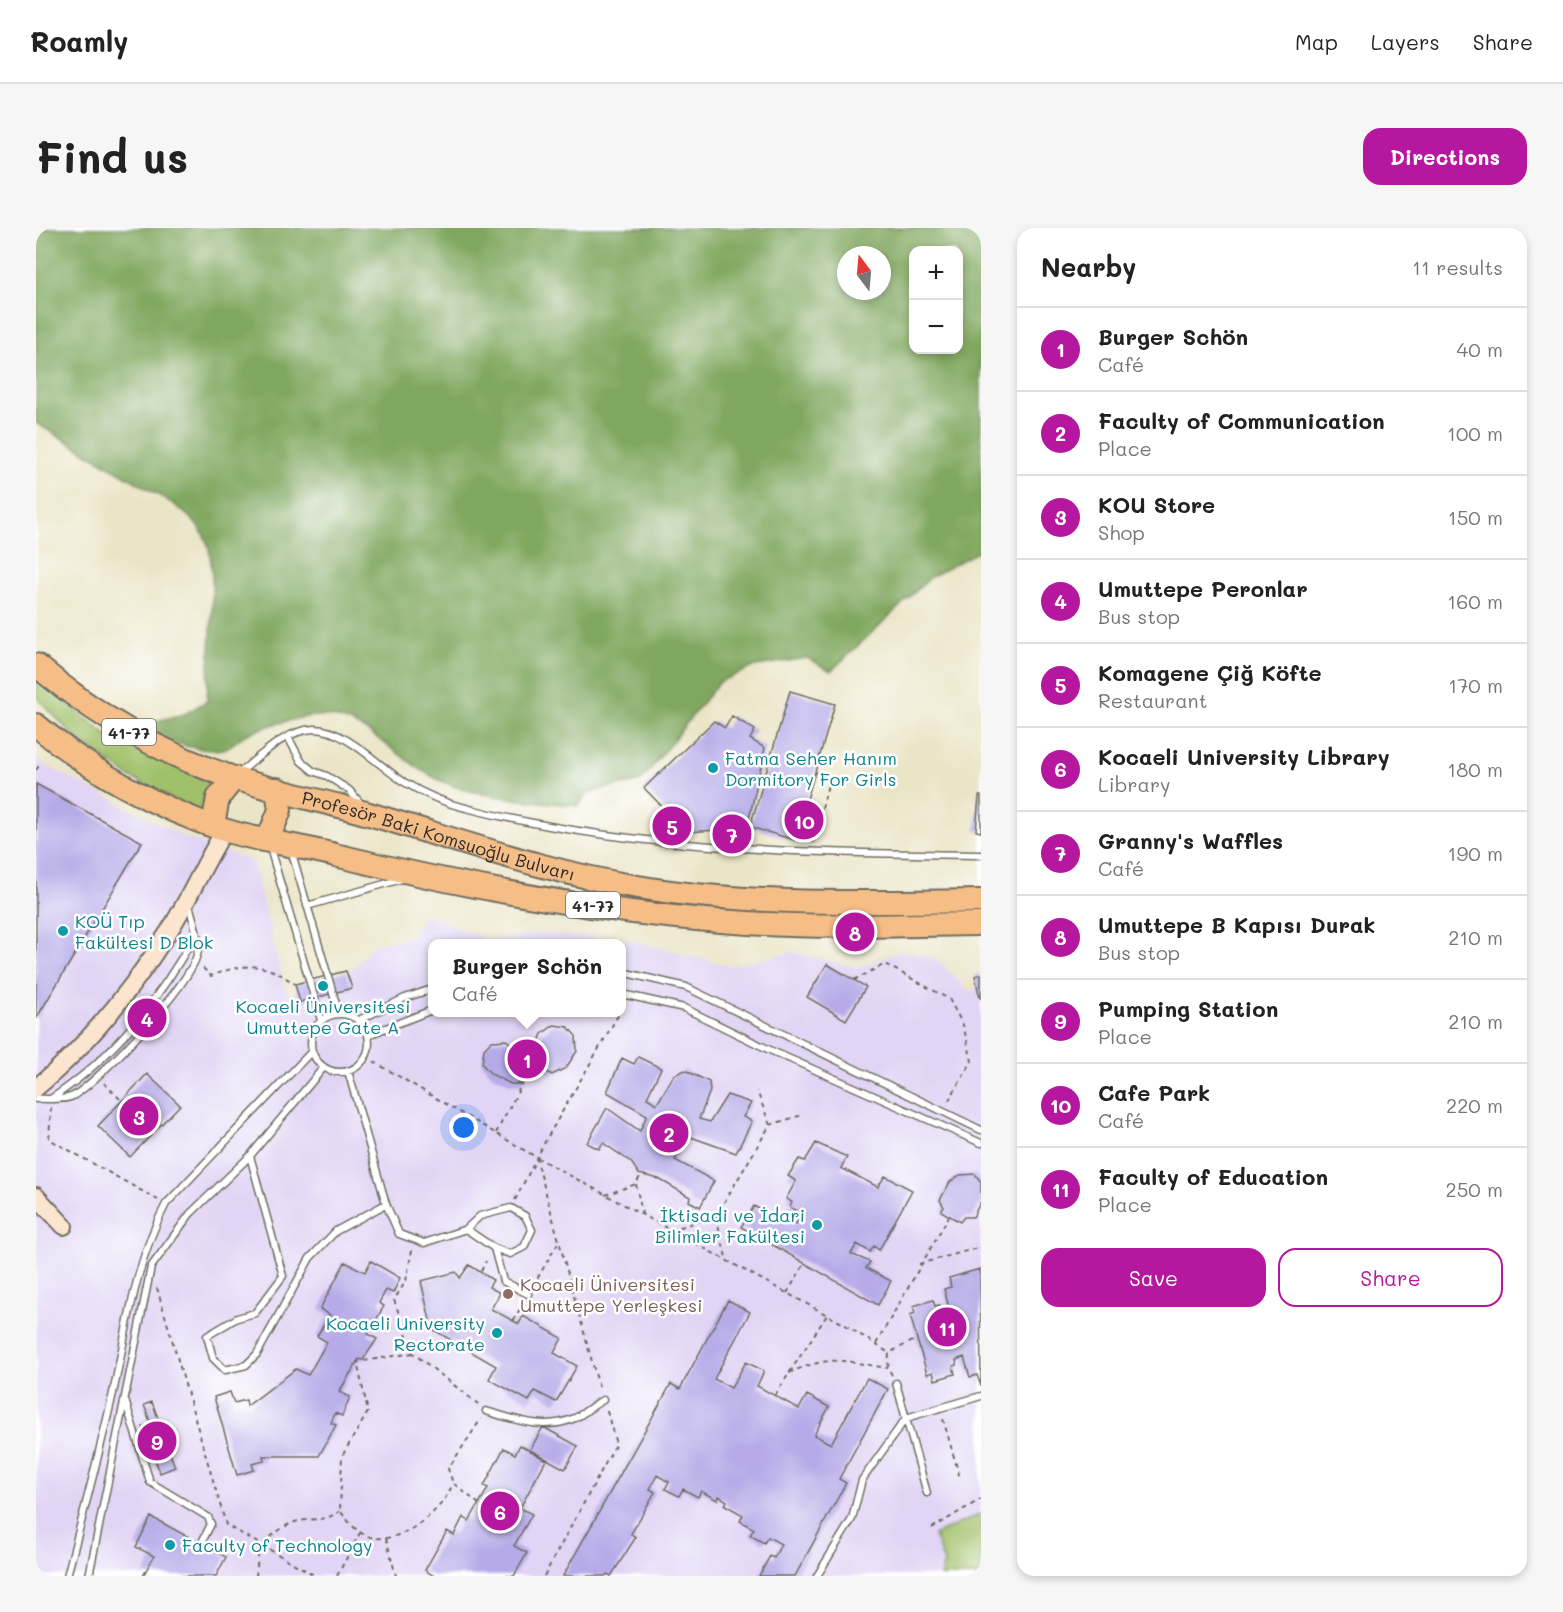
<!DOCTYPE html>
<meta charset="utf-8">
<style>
body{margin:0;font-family:Mali,sans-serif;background:#f6f6f6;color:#222}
.controls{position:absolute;right:18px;top:18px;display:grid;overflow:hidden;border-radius:12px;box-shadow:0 3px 9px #0003}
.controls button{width:54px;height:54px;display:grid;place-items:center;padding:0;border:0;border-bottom:2px solid #e0e0e0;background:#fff;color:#222;font:30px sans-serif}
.compass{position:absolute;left:801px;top:18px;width:54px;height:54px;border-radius:50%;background:#fff;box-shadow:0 3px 9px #0003;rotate:344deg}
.you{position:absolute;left:428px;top:900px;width:21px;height:21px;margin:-15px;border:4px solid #fff;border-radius:50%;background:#1a73e8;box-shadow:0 0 0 9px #1a73e833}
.badge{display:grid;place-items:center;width:39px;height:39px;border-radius:50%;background:#b5179e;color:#fff;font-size:20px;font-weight:700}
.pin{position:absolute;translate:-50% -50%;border:3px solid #fff;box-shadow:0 2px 6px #0006}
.popup{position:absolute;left:392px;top:711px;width:198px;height:78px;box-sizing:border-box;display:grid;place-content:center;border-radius:12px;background:#fff;filter:drop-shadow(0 2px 4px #0005);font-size:20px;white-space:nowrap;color:#767676}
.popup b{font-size:22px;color:#222}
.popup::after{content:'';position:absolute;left:50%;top:100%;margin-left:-12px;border:12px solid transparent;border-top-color:#fff}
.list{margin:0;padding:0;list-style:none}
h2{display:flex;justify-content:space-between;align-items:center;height:78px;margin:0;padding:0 24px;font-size:26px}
h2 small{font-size:20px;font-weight:400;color:#767676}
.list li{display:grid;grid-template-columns:39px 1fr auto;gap:18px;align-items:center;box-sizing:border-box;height:84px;padding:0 24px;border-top:2px solid #e0e0e0}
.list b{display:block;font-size:22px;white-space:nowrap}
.list p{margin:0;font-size:20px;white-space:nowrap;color:#767676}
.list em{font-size:20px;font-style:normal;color:#767676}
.actions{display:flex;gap:12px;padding:18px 24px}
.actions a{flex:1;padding:14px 0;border:2px solid #b5179e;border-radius:18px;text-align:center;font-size:21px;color:#b5179e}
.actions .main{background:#b5179e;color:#fff}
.map{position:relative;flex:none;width:945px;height:1348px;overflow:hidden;border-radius:18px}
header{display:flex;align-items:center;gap:36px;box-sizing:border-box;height:84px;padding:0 30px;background:#fff;border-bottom:2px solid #e0e0e0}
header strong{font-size:28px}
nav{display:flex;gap:33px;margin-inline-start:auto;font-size:21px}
.intro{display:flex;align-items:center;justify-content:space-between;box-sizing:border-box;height:144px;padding:0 36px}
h1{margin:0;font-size:42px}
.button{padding:15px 27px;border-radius:18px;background:#b5179e;color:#fff;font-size:21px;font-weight:700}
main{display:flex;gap:36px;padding:0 36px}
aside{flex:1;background:#fff;border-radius:18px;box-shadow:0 3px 9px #0003}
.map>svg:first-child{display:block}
.built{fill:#e1d4f4;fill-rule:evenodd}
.green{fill:#a0c16a;stroke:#66764a;stroke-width:1.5}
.forest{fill:#80a75e;stroke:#566944;stroke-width:1.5;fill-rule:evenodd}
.building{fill:#b6abe8}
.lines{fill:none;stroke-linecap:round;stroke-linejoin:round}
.lane-casing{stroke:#6e6c62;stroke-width:9}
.secondary-casing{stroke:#6e6c62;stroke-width:20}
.highway-casing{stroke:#6e6c62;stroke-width:26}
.path{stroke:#6e6c62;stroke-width:2;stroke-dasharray:4.5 4.5;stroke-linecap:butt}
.lane{stroke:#fff;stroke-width:6}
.secondary{stroke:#fbe5cf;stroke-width:16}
.highway{stroke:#f6be87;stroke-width:22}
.culture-dot{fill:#0f9aa8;stroke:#fff;stroke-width:2}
.education-dot{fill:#8d6e63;stroke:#fff;stroke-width:2}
.labels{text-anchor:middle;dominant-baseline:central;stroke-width:5;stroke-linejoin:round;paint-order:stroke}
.shield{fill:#fff;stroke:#6b6b6b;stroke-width:1.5}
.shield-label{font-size:16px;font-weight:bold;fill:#2b2b2b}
.culture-label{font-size:18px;fill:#0d838f;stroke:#fff;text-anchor:start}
.street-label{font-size:18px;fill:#2b2b2b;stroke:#fff}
.education-label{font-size:18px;fill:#785e54;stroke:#fff;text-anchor:start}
</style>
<header>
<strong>Roamly</strong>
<nav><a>Map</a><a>Layers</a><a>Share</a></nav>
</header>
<div class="intro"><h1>Find us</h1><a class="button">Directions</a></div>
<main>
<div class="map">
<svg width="945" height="1348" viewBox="0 0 945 1348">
<rect width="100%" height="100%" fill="#fff"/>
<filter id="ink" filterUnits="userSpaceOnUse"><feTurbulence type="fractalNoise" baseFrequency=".0167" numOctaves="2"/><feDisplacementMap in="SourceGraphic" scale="12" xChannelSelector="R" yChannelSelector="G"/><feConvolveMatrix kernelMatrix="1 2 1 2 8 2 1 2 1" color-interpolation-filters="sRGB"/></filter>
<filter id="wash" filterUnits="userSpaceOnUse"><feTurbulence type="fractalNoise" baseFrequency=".008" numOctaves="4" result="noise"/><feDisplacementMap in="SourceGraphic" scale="24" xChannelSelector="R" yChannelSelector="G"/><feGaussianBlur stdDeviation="1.35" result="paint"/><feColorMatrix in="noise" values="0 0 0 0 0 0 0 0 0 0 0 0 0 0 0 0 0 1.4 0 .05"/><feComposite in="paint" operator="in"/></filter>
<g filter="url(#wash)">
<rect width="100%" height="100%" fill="#ebe5c7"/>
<path class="built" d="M0,528L5,535L151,610L216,633L251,767L308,749L339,716L374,709L390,686L454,713L503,705L594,712L694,738L756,724L821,739L867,723L900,730L933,763L945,760V1348H0ZM396,716H586V784H396Z"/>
<path class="green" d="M0,449L70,507L173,554L163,585L94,549L40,510L0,469Z
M945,1286V1348H904L908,1335L898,1307Z"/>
<path class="forest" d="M0,0H945V322L895,349L795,443L771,430L720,438L683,454L605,553L553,564L542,578C496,572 446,572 403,552C363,534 334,492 289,488C272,486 225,499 209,507C202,510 195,520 187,521C164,526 118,510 99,498L149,486L171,473C172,436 183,342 170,312C163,295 149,285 136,275L0,195ZM878,22H922V122H878ZM810,27H846V63H810Z"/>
<g id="blocks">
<path class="building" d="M754,463L799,476L759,612L714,599Z
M696,488L719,502L714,511L729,520L711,600L651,604L608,560L678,493L689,500Z
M0,556L106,614L0,791Z
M943,568H945V604L940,603Z
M791,736L830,759L810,792L771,769Z
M310,743L316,760L264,774L259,756Z
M945,746V770H944L939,748Z
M518,797L532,799L540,808L541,823L530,840L516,847L504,840L494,842L486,856H475L455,846L446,836L448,821L456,813L470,812L490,827L499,824L506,806Z
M602,829L625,840L611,870L621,876L638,847L649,842L673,854L674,863L663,891L674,894L691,867L715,875L707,889L716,893L700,925L652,908L639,932L678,953L664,979L653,973L654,969L623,951L603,946L595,934L567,915L563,921L551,915L571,880L604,903L611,887L571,864L586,830L598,836Z
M111,846L144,877L94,929L62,898Z
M780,915L811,929L805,940L842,959L849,948L876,962L843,1022L838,1018L834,1024L821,1016L815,1026L834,1034L830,1040L855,1053L842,1077L705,999L718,978L744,993L748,988L760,996L765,986L754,979L756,974L750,971L760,953L752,948L763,931L769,933Z
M939,946L945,954V973L937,989H928L924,994L905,983L908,979L904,972L914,954L924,947Z
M335,1033L364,1050L357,1065L350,1062L343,1075L348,1078L332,1106L341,1111L327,1132L323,1131L303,1164L314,1169L306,1188L299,1185L295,1195L300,1197L283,1228H227L228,1233L216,1236L218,1242L201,1247L178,1169L194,1164L198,1175L210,1172L211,1178L260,1141L272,1147L291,1114L281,1108L294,1087L284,1081L309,1034L329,1044Z
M433,1037L457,1052L453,1059L464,1065L455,1081L483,1096L487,1088L526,1110L518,1125L541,1138L520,1174L499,1163L493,1173L453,1151L460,1138L396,1101L385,1053L420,1044L424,1050Z
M944,1041L945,1158L941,1147L934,1149L928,1129L920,1132L921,1137L917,1138L919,1146L899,1152L897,1144L891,1146L874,1087L879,1085L877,1078L897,1072L899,1078L903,1077L905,1082L913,1080L908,1061L915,1059L913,1050Z
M692,1072L714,1084L678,1151L695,1160L710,1134L728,1143L721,1158L763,1181L771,1167L793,1179L778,1207L795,1216L831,1150L852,1161L803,1251L810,1255L759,1348H723L734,1328L738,1330L745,1316L732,1309L728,1315L714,1307L718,1301L704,1293L707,1287L689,1277L691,1273L683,1268L681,1272L665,1263L662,1269L647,1261L643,1268L629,1261L633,1254L621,1247L614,1261L619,1264L595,1306L600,1309L575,1348L571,1346L569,1348H527L635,1156L644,1161Z
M116,1174L126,1201L130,1199L133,1207L128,1209L139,1239L124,1245L119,1231L123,1227L120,1217L115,1219L107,1199L115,1196L108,1177Z
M507,1199L542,1218L529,1241L494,1222Z
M484,1217L510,1232L484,1280L496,1286L478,1318L491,1325L478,1348H398L389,1342L411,1303L418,1307L427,1289L433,1293L452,1260L448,1258L468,1220L479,1226Z
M115,1289L190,1329L180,1348H107L118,1328L100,1319Z"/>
</g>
</g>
<g filter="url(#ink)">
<use href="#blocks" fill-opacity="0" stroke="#6e6c62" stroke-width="1.5"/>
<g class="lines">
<defs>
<path id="lane" d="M252,509L265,533L277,543L291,548L313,562L326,577
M202,546C223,529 250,501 279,501C308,501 343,538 368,554C388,566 407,575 430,580C597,623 773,625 945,627
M234,620L285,792
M255,622L303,786
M271,678L366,651
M586,744L650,759L945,902
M586,766L648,780L736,823L945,915
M275 815a29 29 0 1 1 58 0a29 29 0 1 1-58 0Z
M323,792L369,770L396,761
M332,807L396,782
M312,843L350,976L363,1006L388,1015L430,1001L458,1020L474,1026L488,1019L496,1002L489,988L475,980L444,988L430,1001
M16,870C77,830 126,768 160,705
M0,871C10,870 28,873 37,868C63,853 160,752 162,722C163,708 157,691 153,677
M214,928L247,1048L219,1085L201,1090L171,1108L177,1130L189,1142L210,1137L221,1126L274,1030L300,1003L350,976
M458,1020L467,1053L492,1066
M860,1155L891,1265
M89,1172L114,1254L172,1289L175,1296L165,1316
M450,1183C480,1192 509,1203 539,1190C549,1185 557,1177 567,1172
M31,1348C47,1287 63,1227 77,1165C91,1102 99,1034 130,976L276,823
M53,1348L115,1039L154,986L214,928L288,839
M781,1348L816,1291L826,1252L870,1190L945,1168"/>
<path id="secondary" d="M0,860C52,817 97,760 133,703C154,670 168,635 189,602
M0,968L28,998"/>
<g id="highway">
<path id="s1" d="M0,437C59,487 124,526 198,550C242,564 288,573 333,586C422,612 510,644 602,659C715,678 831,674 945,673"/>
<path d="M0,497C54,543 121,580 188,602C223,613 264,618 299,627C434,660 574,687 713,695C790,700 868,697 945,696"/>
<path d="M177,597L182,570L198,550"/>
<path d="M232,611L244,582L241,561"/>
</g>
</defs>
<use href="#lane" class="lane-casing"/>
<use href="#secondary" class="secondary-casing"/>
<use href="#highway" class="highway-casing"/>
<path class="path" d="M0,542L5,535
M628,603L616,592L632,584
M777,615L794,549L779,544
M167,740L175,748C210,734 229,734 259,756
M818,752L849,736L913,771L927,797L936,833L912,874
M330,829L500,929L806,1095L853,1125
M68,855L86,873
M15,879L13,911L122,972
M734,897L766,887
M460,905L486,856
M500,929L564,1163
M600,956L606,986
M569,967L600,956L605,947
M479,972L511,910L584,784
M680,989L691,1033
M635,1002L680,988L734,897L721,863
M376,1022L370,1053L358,1072L377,1125L442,1176
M883,1036L945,1019
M445,1043L450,1033
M497,1058L523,1013
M121,1060L190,1297L280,1348
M751,1065L769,1035
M477,1093L487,1076
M840,1116L913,988
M377,1125L321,1134L332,1184L306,1228L304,1283C310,1290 316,1299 324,1304C355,1326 407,1285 417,1255
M753,1145C799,1125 807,1134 852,1140
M856,1147L852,1140L853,1125L881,1111
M739,1167L791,1087
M907,1191L924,1250
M443,1276L417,1255L412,1241L445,1191
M896,1300L945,1271
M350,1310L360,1348
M220,1348L223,1318C234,1310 246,1298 259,1294C277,1289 287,1295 304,1283
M301,1348L324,1305
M508,1348L580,1216L570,1180"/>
<use href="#lane" class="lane"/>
<use href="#secondary" class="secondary"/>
<use href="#highway" class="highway"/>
</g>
</g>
<g class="culture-dot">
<circle cx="677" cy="540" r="6"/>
<circle cx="27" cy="703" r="6"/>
<circle cx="287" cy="758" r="6"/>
<circle cx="781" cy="997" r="6"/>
<circle cx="461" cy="1105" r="6"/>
<circle cx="134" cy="1317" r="6"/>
</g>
<circle class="education-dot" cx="472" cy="1066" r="6"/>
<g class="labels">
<g class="shield">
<rect x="66" y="491" width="54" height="26" rx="4.5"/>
<rect x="530" y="664" width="54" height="26" rx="4.5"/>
</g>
<g class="shield-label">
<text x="93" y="504">41-77</text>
<text x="557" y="677">41-77</text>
</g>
<g class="culture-label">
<text x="689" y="530">Fatma Seher Hanım<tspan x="689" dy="21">Dormitory For Girls</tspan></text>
<text x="39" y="693">KOÜ Tıp<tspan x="39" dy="21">Fakültesi D Blok</tspan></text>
<text x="287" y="778" text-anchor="middle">Kocaeli Üniversitesi<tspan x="287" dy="21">Umuttepe Gate A</tspan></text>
<text x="769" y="987" text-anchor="end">İktisadi ve İdari<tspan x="769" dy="21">Bilimler Fakültesi</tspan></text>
<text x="449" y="1095" text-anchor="end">Kocaeli University<tspan x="449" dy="21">Rectorate</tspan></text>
<text x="146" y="1317">Faculty of Technology</text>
</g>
<g class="street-label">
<text stroke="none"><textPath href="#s1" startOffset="442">Profesör Baki Komsuoğlu Bulvarı</textPath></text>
</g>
<g class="education-label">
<text x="484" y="1056">Kocaeli Üniversitesi<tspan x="484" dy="21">Umuttepe Yerleşkesi</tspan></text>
</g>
</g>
</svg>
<div class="controls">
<button>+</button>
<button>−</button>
</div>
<svg class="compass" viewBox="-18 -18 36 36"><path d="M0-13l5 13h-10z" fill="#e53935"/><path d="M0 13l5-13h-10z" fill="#767676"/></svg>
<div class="you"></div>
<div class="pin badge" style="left:491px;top:831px">1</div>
<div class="popup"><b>Burger Schön</b>Café</div>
<div class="pin badge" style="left:633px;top:905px">2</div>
<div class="pin badge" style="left:103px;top:888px">3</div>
<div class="pin badge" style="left:111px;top:790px">4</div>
<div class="pin badge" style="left:636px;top:598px">5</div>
<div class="pin badge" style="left:464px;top:1283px">6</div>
<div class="pin badge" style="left:696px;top:606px">7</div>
<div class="pin badge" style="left:819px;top:704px">8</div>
<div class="pin badge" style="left:121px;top:1213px">9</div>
<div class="pin badge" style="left:768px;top:592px">10</div>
<div class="pin badge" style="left:911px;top:1099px">11</div>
</div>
<aside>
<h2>Nearby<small>11 results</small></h2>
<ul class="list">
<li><span class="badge">1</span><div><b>Burger Schön</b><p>Café</p></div><em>40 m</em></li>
<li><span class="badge">2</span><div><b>Faculty of Communication</b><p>Place</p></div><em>100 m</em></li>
<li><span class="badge">3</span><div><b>KOU Store</b><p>Shop</p></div><em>150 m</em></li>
<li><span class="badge">4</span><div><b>Umuttepe Peronlar</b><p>Bus stop</p></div><em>160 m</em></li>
<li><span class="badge">5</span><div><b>Komagene Çiğ Köfte</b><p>Restaurant</p></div><em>170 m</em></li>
<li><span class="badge">6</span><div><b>Kocaeli University Library</b><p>Library</p></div><em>180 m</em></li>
<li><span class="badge">7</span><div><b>Granny's Waffles</b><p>Café</p></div><em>190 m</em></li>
<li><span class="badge">8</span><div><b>Umuttepe B Kapısı Durak</b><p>Bus stop</p></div><em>210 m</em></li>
<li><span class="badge">9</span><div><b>Pumping Station</b><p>Place</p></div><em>210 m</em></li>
<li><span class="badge">10</span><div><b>Cafe Park</b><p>Café</p></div><em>220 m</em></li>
<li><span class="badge">11</span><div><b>Faculty of Education</b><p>Place</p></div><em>250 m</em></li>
</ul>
<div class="actions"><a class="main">Save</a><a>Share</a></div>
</aside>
</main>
